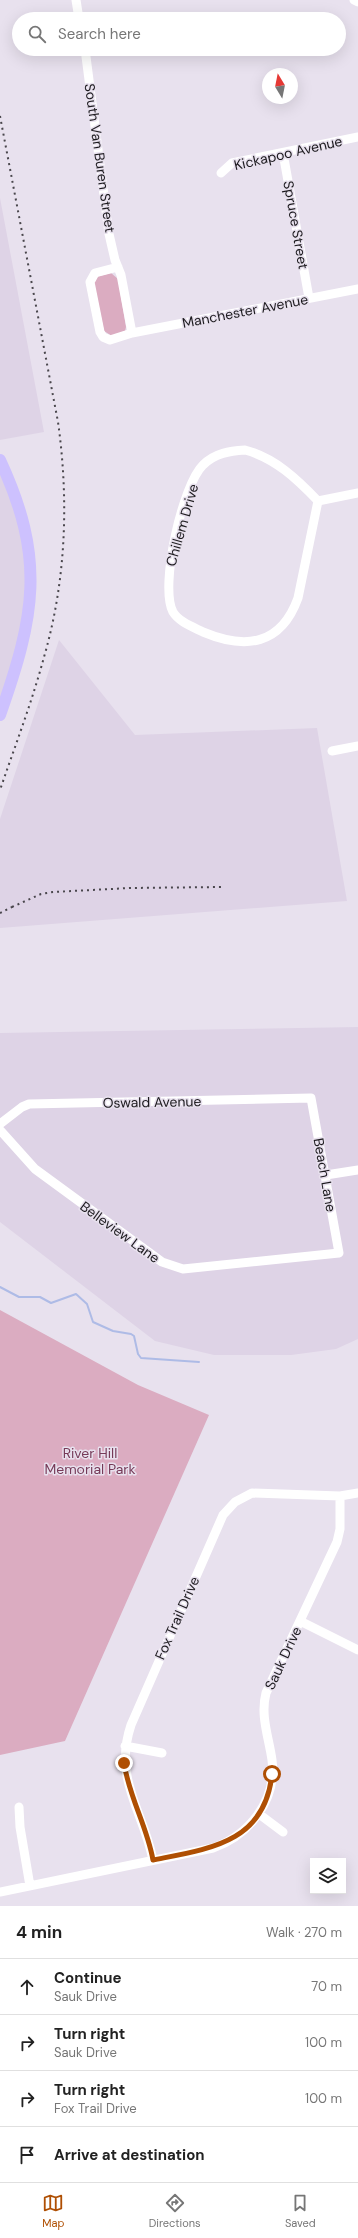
<!DOCTYPE html>
<meta charset="utf-8">
<style>
body{margin:0;font-family:"DM Sans",sans-serif;background:#f2f2f2;color:#222}
.controls{position:absolute;right:12px;bottom:12px;display:grid;overflow:hidden;border-radius:0px;box-shadow:0 4px 16px #0002}
.controls button{width:36px;height:36px;display:grid;place-items:center;padding:0;border:0;border-bottom:1px solid #e0e0e0;background:#fff;color:#222;font:20px sans-serif}
.compass{position:absolute;left:262px;top:68px;width:36px;height:36px;border-radius:50%;background:#fff;box-shadow:0 4px 16px #0002;rotate:350deg}
.stop{position:absolute;width:12px;height:12px;margin:-9px;border:3px solid #af4f03;border-radius:50%;background:#fff}
.stop.end{background:#af4f03;border-color:#fff;box-shadow:0 1px 4px #0008}
.list{margin:0;padding:0;list-style:none}
h2{display:flex;justify-content:space-between;align-items:center;height:52px;margin:0;padding:0 16px;font-size:17px}
h2 small{font-size:13px;font-weight:400;color:#767676}
.list li{display:grid;grid-template-columns:26px 1fr auto;gap:12px;align-items:center;box-sizing:border-box;height:56px;padding:0 16px;border-top:1px solid #e0e0e0}
.list b{display:block;font-size:15px;white-space:nowrap}
.list p{margin:0;font-size:13px;white-space:nowrap;color:#767676}
.list em{font-size:13px;font-style:normal;color:#767676}
.icon{flex:none;width:22px;height:22px;fill:none;stroke:currentColor;stroke-width:2;stroke-linecap:round;stroke-linejoin:round}
.map{position:relative;flex:none;width:358px;height:1906px;overflow:hidden}
.search{position:absolute;background:#fff;box-shadow:0 4px 16px #0002;left:12px;right:12px;top:12px;height:44px;display:flex;align-items:center;gap:10px;box-sizing:border-box;padding:0 14px;border-radius:22px;color:#767676;font-size:15px}
.sheet{height:276px;background:#fff}
nav{display:flex;justify-content:space-around;align-items:center;box-sizing:border-box;height:56px;border-top:1px solid #e0e0e0;background:#fff;font-size:11px;color:#767676}
nav a{display:grid;justify-items:center;gap:2px}
nav .on{color:#af4f03}
.map>svg:first-child{display:block}
.built{fill:#ded3e6}
.green{fill:#dbacc1}
.lines{fill:none;stroke-linecap:round;stroke-linejoin:round}
.stream{stroke:#aebbe6;stroke-width:2}
.minor{stroke:#fff;stroke-width:9}
.major{stroke:#cdc1fe;stroke-width:12}
.rail{stroke:#49464c;stroke-width:2;stroke-dasharray:2 4;stroke-linecap:butt}
.route{stroke:#af4f03;stroke-width:5}
.labels{text-anchor:middle;dominant-baseline:central;stroke-width:3;stroke-linejoin:round;paint-order:stroke}
.street-label{font-size:14px;fill:#1c1a1e;stroke:#e8e1ee}
.park-label{font-size:14px;fill:#763a58;stroke:#e8e1ee}
</style>
<div class="map">
<svg width="358" height="1906" viewBox="0 0 358 1906">
<rect width="100%" height="100%" fill="#e8e1ee"/>
<path class="built" d="M0,198L44,432L0,440Z
M0,469L15,504L28,572L24,619L0,708Z
M59,640L135,735L317,728L347,901L0,928V819Z
M358,1027V1339L336,1349L291,1355H214L155,1341L0,1222V1033Z"/>
<path class="green" d="M111,273L118,279L126,327L125,331L112,336L104,331L94,283L96,277Z
M0,1310L138,1385L209,1415L65,1741L0,1755Z"/>
<g class="lines">
<path class="stream" d="M0,1287L19,1297H40L51,1303L76,1294L87,1304L93,1322L113,1331L131,1334L134,1336L138,1354L141,1358L199,1362"/>
<path class="minor" d="M76,0L79,19
M354,0L358,2
M85,49L109,234L115,260L121,275L132,333
M283,153L309,298
M221,173L232,163L358,137
M118,267L95,273L90,282L100,332L103,337L110,340L132,333L358,289
M245,450C275,458 297,479 318,501L298,598C281,645 246,650 203,632C193,627 179,622 173,612C159,586 183,484 203,465C215,453 230,451 245,450Z
M318,501L358,493
M332,751L358,746
M0,1124L22,1107L29,1104L311,1098L339,1253L183,1269L162,1262L35,1169L0,1130
M326,1175L358,1170
M300,1621L358,1650
M125,1746L162,1753
M19,1807L20,1827L30,1886
M259,1814L283,1832
M153,1860C143,1810 113,1779 131,1725L223,1515L235,1502L252,1493L340,1496L358,1493
M0,1892L213,1848C249,1835 277,1801 272,1760C269,1738 260,1716 266,1693L337,1542L340,1529V1496"/>
<path class="major" d="M0,460C46,559 35,616 0,715"/>
<path class="rail" d="M0,116L58,422C69,501 66,581 44,657C32,702 15,746 0,790
M12,907L41,894L53,892L130,888L223,887
M0,913L16,905"/>
</g>
<g class="lines">
<path class="route" d="M124,1763C129,1797 147,1826 153,1860C209,1849 265,1843 272,1774"/>
</g>
<g class="labels">
<g class="street-label">
<text transform="translate(288 153) rotate(-13)">Kickapoo Avenue</text>
<text transform="translate(100 158) rotate(82)">South Van Buren Street</text>
<text transform="translate(296 225) rotate(80)">Spruce Street</text>
<text transform="translate(245 311) rotate(-11)">Manchester Avenue</text>
<text transform="translate(182 525) rotate(-74)">Chillem Drive</text>
<text transform="translate(152 1102) rotate(-1)">Oswald Avenue</text>
<text transform="translate(325 1175) rotate(80)">Beach Lane</text>
<text transform="translate(120 1232) rotate(36)">Belleview Lane</text>
<text transform="translate(177 1618) rotate(-66)">Fox Trail Drive</text>
<text transform="translate(283 1658) rotate(-65)">Sauk Drive</text>
</g>
<g class="park-label">
<text x="90" y="1453">River Hill<tspan x="90" dy="16">Memorial Park</tspan></text>
</g>
</g>
</svg>
<div class="controls">
<button><svg class="icon" aria-label="layers" viewBox="0 0 24 24"><path d="M12 4l9 5-9 5-9-5zM3 14l9 5 9-5"/></svg></button>
</div>
<svg class="compass" viewBox="-18 -18 36 36"><path d="M0-13l5 13h-10z" fill="#e53935"/><path d="M0 13l5-13h-10z" fill="#767676"/></svg>
<div class="stop" style="left:272px;top:1774px"></div>
<div class="stop end" style="left:124px;top:1763px"></div>
<div class="search"><svg class="icon" aria-label="search" viewBox="0 0 24 24"><circle cx="10" cy="10" r="6"/><path d="M15 15l6 6"/></svg>Search here</div>
</div>
<section class="sheet">
<h2>4 min<small>Walk · 270 m</small></h2>
<ul class="list">
<li><svg class="icon" aria-label="ahead" viewBox="0 0 24 24"><path d="M12 20V5M6 11l6-6 6 6"/></svg><div><b>Continue</b><p>Sauk Drive</p></div><em>70 m</em></li>
<li><svg class="icon" aria-label="right" viewBox="0 0 24 24"><path d="M7 20v-9h11M14 6l5 5-5 5"/></svg><div><b>Turn right</b><p>Sauk Drive</p></div><em>100 m</em></li>
<li><svg class="icon" aria-label="right" viewBox="0 0 24 24"><path d="M7 20v-9h11M14 6l5 5-5 5"/></svg><div><b>Turn right</b><p>Fox Trail Drive</p></div><em>100 m</em></li>
<li><svg class="icon" aria-label="arrive" viewBox="0 0 24 24"><path d="M6 21V4h12l-3 4 3 4H6"/></svg><div><b>Arrive at destination</b></div></li>
</ul>
</section>
<nav>
<a class="on"><svg class="icon" aria-label="map" viewBox="0 0 24 24"><path d="M3 6l6-2 6 2 6-2v14l-6 2-6-2-6 2zM9 4v14M15 6v14"/></svg>Map</a>
<a><svg class="icon" aria-label="directions" viewBox="0 0 24 24"><path d="M12 3l9 9-9 9-9-9zM9 14v-3h6M13 9l2 2-2 2"/></svg>Directions</a>
<a><svg class="icon" aria-label="saved" viewBox="0 0 24 24"><path d="M7 4h10v16l-5-4-5 4z"/></svg>Saved</a>
</nav>
